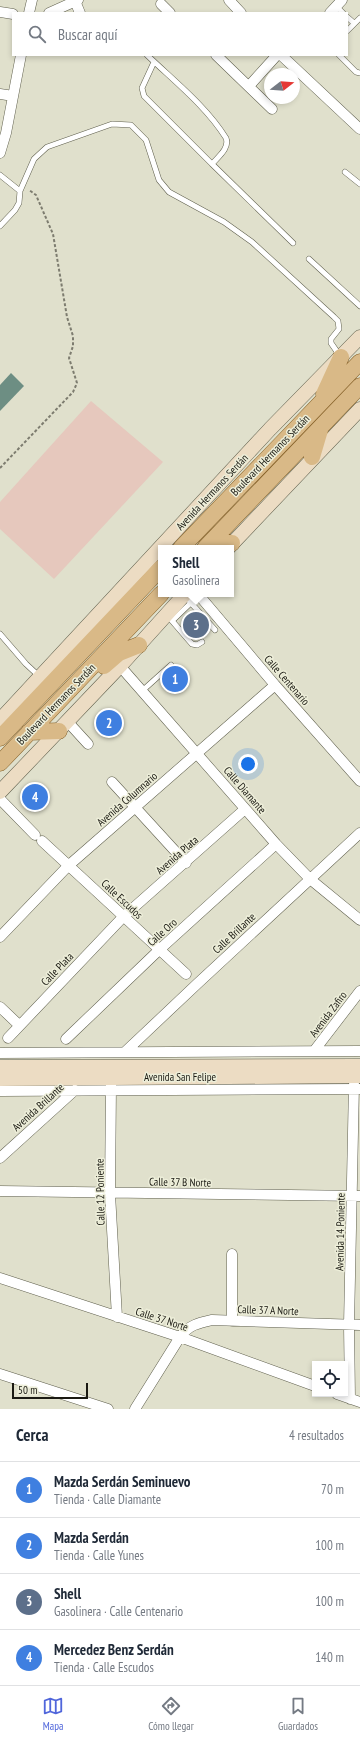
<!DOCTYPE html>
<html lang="es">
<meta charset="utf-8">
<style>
body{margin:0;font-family:"PT Sans Narrow",sans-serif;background:#f6f6f7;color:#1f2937}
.controls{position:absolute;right:12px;bottom:12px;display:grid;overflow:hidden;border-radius:0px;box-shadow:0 2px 6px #0003}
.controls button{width:36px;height:36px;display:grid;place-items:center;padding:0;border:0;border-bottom:1px solid #e0e1e3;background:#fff;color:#1f2937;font:20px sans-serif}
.compass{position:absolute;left:264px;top:68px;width:36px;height:36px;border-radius:50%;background:#fff;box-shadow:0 2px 6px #0003;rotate:73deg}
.scale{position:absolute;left:12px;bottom:10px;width:76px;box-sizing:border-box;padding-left:4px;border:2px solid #1a1912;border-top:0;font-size:11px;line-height:14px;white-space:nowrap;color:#1a1912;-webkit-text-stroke:3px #edeed9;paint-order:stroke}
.you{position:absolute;left:248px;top:764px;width:14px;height:14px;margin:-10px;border:3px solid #fff;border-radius:50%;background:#1a73e8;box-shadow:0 0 0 6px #1a73e833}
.badge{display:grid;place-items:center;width:26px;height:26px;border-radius:50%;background:#5066db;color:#fff;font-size:13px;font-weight:700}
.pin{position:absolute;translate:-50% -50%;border:2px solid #fff;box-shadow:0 1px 4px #0006}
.popup{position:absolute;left:158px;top:545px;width:76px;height:52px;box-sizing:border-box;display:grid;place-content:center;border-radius:0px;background:#fff;filter:drop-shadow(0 1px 3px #0005);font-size:13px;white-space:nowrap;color:#747a83}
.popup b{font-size:15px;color:#1f2937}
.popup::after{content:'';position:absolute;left:50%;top:100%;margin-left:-8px;border:8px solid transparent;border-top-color:#fff}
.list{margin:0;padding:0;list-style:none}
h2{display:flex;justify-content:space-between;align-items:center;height:52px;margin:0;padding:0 16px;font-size:17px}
h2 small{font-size:13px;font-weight:400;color:#747a83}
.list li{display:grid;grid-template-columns:26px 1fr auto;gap:12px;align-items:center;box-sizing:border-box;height:56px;padding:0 16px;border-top:1px solid #e0e1e3}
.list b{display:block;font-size:15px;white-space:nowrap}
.list p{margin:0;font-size:13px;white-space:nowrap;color:#747a83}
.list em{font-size:13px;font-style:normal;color:#747a83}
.icon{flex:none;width:22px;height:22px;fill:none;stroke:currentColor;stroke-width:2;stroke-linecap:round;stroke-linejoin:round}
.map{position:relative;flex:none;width:360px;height:1409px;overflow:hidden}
.search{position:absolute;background:#fff;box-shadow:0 2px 6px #0003;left:12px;right:12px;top:12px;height:44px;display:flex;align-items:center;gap:10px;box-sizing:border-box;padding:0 14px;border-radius:0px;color:#747a83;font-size:15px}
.sheet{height:276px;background:#fff}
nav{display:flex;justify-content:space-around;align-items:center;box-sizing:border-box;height:56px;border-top:1px solid #e0e1e3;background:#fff;font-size:11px;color:#747a83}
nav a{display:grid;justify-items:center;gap:2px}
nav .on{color:#5066db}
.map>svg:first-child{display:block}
.green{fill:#e6c8bd}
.water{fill:#6d8e83}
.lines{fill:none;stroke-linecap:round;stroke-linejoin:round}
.service-casing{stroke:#5f5f4d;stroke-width:6}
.minor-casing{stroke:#5f5f4d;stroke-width:11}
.secondary-casing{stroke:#5f5f4d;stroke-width:15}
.primary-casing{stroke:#86622a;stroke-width:17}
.path{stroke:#7d7c6f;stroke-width:2;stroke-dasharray:3 2;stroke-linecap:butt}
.service{stroke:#fff;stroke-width:5}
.minor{stroke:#fff;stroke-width:10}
.secondary{stroke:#ecdcc3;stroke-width:14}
.primary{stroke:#d9b987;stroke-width:16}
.labels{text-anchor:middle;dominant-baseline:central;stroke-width:3;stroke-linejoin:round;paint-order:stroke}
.street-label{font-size:11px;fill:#1a1912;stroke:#edeed9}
</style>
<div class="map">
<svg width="360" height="1409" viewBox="0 0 360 1409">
<rect width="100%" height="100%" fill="#e0e0cc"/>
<path class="green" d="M91,401L163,462L54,579L0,529V502Z"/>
<path class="water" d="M11,373L24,386L0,411V385Z"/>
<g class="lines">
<defs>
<path id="service" d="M336,6L343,13
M347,17L354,23
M347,31L360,18
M147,55C174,81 206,106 226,138C230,148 218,157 212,164L144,96L142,88L154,62
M339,55L356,72L360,73
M212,164L293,243
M345,172L360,184
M0,175L20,191
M0,226L15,210L19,203L20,191L34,159L47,147L112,124L131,125L146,140L159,180L169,192L224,222L252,242L334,317L338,321L339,329L331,339V343L340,356
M309,259L360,306
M184,595L215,630
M167,615L192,644L197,645L202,642
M172,621L199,595
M0,634L26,664L40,677
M142,691L171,665"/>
<path id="minor" d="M229,0L241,13
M75,1L80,13
M161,4L170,13
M0,12L13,14
M29,13L32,0
M49,13L78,0
M330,13L342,0
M216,55L272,109
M281,55L360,129
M249,86L277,55
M0,94L13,96
M0,153L6,133L21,55
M198,594L275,685L360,781
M120,666L276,844L310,879L360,920
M67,721L88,744
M112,782L186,863
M0,799L35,835
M42,841L186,974
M0,937L68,866L275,685
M0,1007L19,1025
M8,1038L123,917L245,809
M66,1039L159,950L276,844
M314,1051L360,991
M125,1052L197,984L360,833
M0,1053L360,1051
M111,1085L110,1194L117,1317
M0,1091L360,1089
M0,1158L75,1090
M0,1191L360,1196
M232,1254V1321
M0,1278L180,1337L315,1386
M0,1374L108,1409
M337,1394L360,1402
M350,1399L349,1325L354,1084
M135,1409L180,1337C189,1325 198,1323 212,1320L360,1325"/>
<path id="secondary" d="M228,548L360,409
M0,720L270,429L360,337
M0,792L120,666L185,594
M0,1067L360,1066
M0,1079L360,1076"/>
<path id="primary" d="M324,394L341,357
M312,457L320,430
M181,548L360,362
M205,548L360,386
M218,548L225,543H232
M104,666L119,653L139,645
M29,732L59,731
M0,738L161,568
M0,763L161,594"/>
</defs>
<use href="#service" class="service-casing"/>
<use href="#minor" class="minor-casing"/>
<use href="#secondary" class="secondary-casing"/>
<use href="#primary" class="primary-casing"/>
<path class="path" d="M0,468L73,392L77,383L69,358L73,346V336L67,317L53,234L36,195L29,190"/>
<use href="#service" class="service"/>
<use href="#minor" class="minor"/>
<use href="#secondary" class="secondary"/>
<use href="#primary" class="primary"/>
</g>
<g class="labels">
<g class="street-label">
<text transform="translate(270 455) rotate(-46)">Boulevard Hermanos Serdán</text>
<text transform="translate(212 492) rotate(-47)">Avenida Hermanos Serdán</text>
<text transform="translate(287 680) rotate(49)">Calle Centenario</text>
<text transform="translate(56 704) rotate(-46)">Boulevard Hermanos Serdán</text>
<text transform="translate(245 790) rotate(49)">Calle Diamante</text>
<text transform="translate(127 799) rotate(-41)">Avenida Columnario</text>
<text transform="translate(177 855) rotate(-41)">Avenida Plata</text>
<text transform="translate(122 899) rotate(43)">Calle Escudos</text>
<text transform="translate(162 932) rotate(-42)">Calle Oro</text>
<text transform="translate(234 933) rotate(-43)">Calle Brillante</text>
<text transform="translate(57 969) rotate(-46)">Calle Plata</text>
<text transform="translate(328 1014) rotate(-53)">Avenida Zafiro</text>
<text x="180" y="1077">Avenida San Felipe</text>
<text transform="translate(38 1107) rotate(-42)">Avenida Brillante</text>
<text transform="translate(180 1182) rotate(1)">Calle 37 B Norte</text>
<text transform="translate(100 1192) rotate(-91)">Calle 12 Poniente</text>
<text transform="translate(340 1232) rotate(-89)">Avenida 14 Poniente</text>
<text transform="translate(268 1310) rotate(2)">Calle 37 A Norte</text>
<text transform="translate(162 1319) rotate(18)">Calle 37 Norte</text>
</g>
</g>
</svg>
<div class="controls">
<button><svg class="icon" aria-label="locate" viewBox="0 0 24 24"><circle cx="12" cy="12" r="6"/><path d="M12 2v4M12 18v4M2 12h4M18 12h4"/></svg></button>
</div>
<svg class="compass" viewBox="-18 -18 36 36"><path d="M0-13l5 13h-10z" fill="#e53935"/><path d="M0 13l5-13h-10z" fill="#747a83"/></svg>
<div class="scale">50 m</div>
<div class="you"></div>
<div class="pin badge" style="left:175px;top:679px;background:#3f7fe0">1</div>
<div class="pin badge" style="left:109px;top:723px;background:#3f7fe0">2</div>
<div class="pin badge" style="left:196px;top:625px;background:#5c6f8a">3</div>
<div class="popup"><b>Shell</b>Gasolinera</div>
<div class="pin badge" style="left:35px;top:797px;background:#3f7fe0">4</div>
<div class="search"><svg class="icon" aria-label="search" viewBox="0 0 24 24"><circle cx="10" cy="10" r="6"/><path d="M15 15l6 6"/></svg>Buscar aquí</div>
</div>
<section class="sheet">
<h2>Cerca<small>4 resultados</small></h2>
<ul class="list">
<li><span class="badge" style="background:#3f7fe0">1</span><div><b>Mazda Serdán Seminuevo</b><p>Tienda · Calle Diamante</p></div><em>70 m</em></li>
<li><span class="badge" style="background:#3f7fe0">2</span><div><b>Mazda Serdán</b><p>Tienda · Calle Yunes</p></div><em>100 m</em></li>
<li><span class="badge" style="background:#5c6f8a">3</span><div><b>Shell</b><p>Gasolinera · Calle Centenario</p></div><em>100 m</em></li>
<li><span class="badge" style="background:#3f7fe0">4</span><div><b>Mercedez Benz Serdán</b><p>Tienda · Calle Escudos</p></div><em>140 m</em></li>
</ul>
</section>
<nav>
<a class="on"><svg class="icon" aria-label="map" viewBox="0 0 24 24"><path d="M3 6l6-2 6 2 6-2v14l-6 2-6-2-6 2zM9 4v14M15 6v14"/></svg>Mapa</a>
<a><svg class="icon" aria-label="directions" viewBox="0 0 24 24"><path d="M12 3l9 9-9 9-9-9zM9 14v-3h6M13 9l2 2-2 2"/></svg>Cómo llegar</a>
<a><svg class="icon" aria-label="saved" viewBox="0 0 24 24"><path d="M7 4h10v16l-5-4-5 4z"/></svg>Guardados</a>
</nav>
